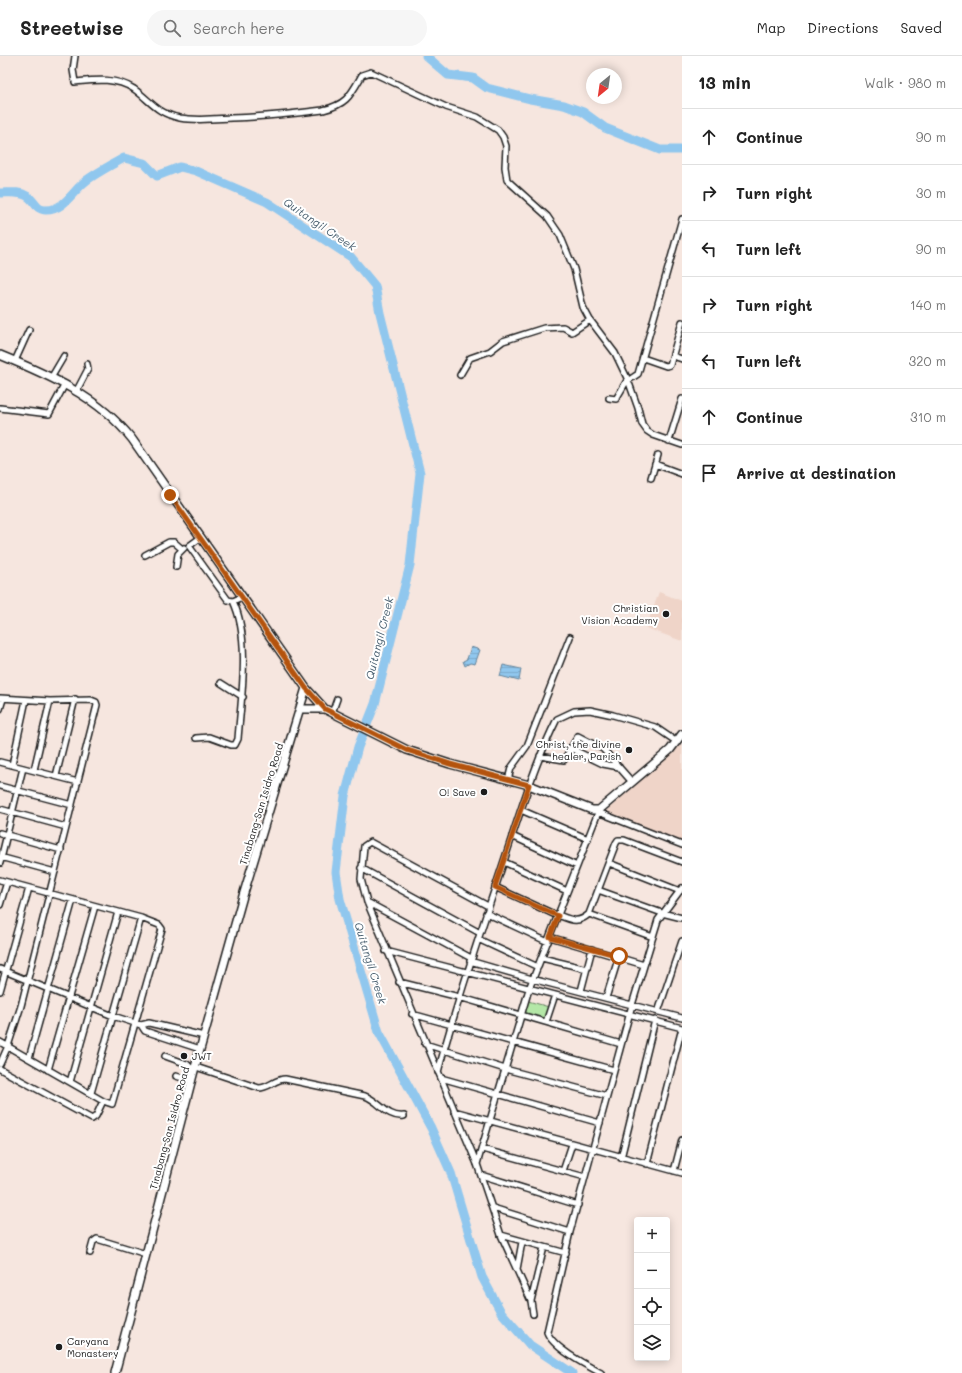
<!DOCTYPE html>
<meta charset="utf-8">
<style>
body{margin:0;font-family:Mali,sans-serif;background:#f6f6f6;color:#222}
.controls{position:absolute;right:12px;bottom:12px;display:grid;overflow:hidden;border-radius:4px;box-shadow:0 2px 10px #0003}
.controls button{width:36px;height:36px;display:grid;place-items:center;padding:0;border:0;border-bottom:1px solid #e0e0e0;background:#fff;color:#222;font:20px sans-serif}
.compass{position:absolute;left:586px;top:12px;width:36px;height:36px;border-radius:50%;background:#fff;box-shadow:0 2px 10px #0003;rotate:209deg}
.stop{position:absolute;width:12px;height:12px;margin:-9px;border:3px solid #b45309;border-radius:50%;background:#fff}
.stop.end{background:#b45309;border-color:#fff;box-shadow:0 1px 4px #0008}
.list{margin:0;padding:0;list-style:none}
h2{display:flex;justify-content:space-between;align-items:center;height:52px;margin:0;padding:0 16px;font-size:17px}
h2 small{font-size:13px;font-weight:400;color:#767676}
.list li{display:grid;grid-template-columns:26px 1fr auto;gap:12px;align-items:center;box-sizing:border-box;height:56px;padding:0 16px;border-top:1px solid #e0e0e0}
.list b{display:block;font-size:15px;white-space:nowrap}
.list em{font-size:13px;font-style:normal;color:#767676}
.icon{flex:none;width:22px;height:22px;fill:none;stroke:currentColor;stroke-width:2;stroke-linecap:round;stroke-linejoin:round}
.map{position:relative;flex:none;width:682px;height:1317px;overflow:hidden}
header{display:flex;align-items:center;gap:24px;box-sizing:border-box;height:56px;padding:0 20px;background:#fff;border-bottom:1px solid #e0e0e0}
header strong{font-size:19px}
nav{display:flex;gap:22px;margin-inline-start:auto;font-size:14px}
.search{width:280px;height:36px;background:#f6f6f6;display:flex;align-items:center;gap:10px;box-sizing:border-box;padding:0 14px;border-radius:22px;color:#767676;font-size:15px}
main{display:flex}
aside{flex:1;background:#fff}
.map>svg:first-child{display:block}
.built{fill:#efd4c8}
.pitch{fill:#b4e7a7;stroke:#688262}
.water{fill:url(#water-rules);stroke:#62839a}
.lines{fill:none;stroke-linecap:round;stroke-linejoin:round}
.river{stroke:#90c7ee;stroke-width:9}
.street-casing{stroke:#1c1c1c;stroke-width:8}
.secondary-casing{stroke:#1c1c1c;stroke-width:10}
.street{stroke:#fff;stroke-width:5}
.secondary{stroke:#fff;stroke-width:7}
.route{stroke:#b45309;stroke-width:5}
.poi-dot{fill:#1c1c1c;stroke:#fff;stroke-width:1.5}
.labels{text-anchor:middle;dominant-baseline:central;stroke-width:4;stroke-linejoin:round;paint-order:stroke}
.poi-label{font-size:10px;fill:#1c1c1c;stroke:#fff;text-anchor:end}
.street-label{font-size:10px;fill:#1c1c1c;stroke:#fff}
.water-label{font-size:11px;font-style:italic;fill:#4a6070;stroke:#fff}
</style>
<header>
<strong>Streetwise</strong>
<div class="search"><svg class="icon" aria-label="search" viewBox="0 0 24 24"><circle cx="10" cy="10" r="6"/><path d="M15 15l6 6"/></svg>Search here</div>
<nav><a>Map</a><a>Directions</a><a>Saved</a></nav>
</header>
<main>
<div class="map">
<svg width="682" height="1317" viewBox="0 0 682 1317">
<defs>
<pattern id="water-rules" width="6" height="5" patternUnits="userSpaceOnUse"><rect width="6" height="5" fill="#90c7ee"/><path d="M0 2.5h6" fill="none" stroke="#7caacc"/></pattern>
</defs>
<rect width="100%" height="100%" fill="#f6e6df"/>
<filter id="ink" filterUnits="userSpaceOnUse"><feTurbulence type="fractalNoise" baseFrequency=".025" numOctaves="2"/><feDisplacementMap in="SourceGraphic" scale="8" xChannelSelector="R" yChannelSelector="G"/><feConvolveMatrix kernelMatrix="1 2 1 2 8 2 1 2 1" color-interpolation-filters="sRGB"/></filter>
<g filter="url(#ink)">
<path class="built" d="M659,536L682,545V585L646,572Z
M682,688V787L605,756Z"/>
<path class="pitch" d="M528,945L549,951L545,963L524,957Z"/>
<path class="water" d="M471,591L480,594L475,608L470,607L465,610L463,605L467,603Z
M503,609L521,613L519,625L500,620Z"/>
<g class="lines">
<path class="river" d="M426,0L448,19L473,22L487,32L530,43L564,49L583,56L605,72L660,94H682
M0,137C9,137 19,135 27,140C35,144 35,154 46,154C65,154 73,134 87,124C98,116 111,109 124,102L144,107L157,120L180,111L196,115L267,146L351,201L375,230L380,257L420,417L410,509L375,648L358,691L345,740L336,816L340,843L379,976L431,1072L451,1117L482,1221L501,1256L530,1289L572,1317"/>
<defs>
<path id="street" d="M75,0L73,14L75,26C95,24 115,21 134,33C151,45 156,57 180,62C197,65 213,63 231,62C262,61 292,58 323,54C347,48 350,40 362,19L371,16L446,51L477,61L498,74L503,81L506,90L505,111L507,124L547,160L560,179L574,213L583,251L590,264L615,297L628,324L638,352L642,368L647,375L653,379L682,389
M673,300L682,303
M643,302L666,310L670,309L682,266
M15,305L29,274
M460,319L470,302L490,295L503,285L544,272L563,271L572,276L590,264
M51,322L64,300
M76,336L88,313L87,308
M609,342L616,343L626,326L638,318L682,163
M0,352L49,358L65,328
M669,385L682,343
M655,408L682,418
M651,422L658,399
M200,482L189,490L228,544L233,545L242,541
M145,499L169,486H174L182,493
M176,511L178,498L184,492
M221,627L243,641
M0,642L50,645L91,644L96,646L97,649L21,950L8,990L0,1008
M0,653L3,643
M332,657L337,643
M196,682L209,681L231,689H235L238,683C241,642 251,583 233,545
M570,692L603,708L619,711
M540,700L564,704L578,680L603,693L632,726
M0,706L78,726
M12,709L26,644
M34,714L50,645
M56,720L75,643
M508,724L511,712L527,690L570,581
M0,730L72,749
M0,753L66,771
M521,754L588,783
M598,756L682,789
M0,777L61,794
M512,780L577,810
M0,801L55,816
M504,806L567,835
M0,807L23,712
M609,807L680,835
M361,812L480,877
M0,824L141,862L159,869L162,873L112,1048L103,1045L0,986
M495,831L558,860
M598,834L662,857L682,862
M367,846L471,902
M0,849L7,826
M488,850L370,786L364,790L361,823L367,846L477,1108L501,1179L531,1245L533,1258
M486,857L548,886
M558,859C571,864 578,868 589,858
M550,881L644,909
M653,881L589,858L616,787L618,784H624L682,806
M478,883L538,911
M386,895L682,972
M542,902L587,913
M470,905L532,923L682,962
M0,913L113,960L141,969
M399,926L459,941L621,988
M0,935L29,832
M581,935L592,893
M606,942L619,900
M658,956L682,885
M412,958L614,1014
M546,966L555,939
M425,988L505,1013L607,1040
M200,993L145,975L141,969L149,967L204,980
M165,1000L187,1008L194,1015
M29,1002L73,844
M196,1011L259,1032C269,1032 275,1023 285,1023L365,1040C380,1045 386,1062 404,1060
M0,1013L92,1063L96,1060L103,1045
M48,1014L95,850
M438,1016C457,944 481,875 504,805C520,757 534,709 557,663L574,655L590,654L613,659L655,671L677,686
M176,1020L192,1025
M441,1022L600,1067
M70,1026L118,856
M91,1037L141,862
M454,1055L682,1117
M482,1093L585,1121
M621,1102L655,964
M477,1108L529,933L599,754
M647,1108L682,972
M563,1115L572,1088
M674,1115L682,1084
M481,1119L578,1149
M493,1152L570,1176
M501,1179L566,1197
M90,1197L93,1186L97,1183L146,1198
M517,1213L522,1186
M531,1245L544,1191
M601,1317C586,1309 553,1292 547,1276L570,1176L632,949L658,864L682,832"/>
<path id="secondary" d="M0,299C49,319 99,341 132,383L306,632L243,840L194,1015L115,1317
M306,632L325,653L407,694L450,708L529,729L592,754H599L670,694L682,678
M300,653H325"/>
</defs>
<use href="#street" class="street-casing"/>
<use href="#secondary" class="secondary-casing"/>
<use href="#street" class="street"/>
<use href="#secondary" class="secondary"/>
</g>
</g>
<g class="lines" filter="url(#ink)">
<path class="route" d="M170,439L306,632L325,653L407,694L450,708L529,729L495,831L558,860L550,881L619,900"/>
</g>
<g class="poi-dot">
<circle cx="666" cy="558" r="4"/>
<circle cx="629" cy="694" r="4"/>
<circle cx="484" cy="736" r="4"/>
<circle cx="184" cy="1000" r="4"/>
<circle cx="59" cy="1291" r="4"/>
</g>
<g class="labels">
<g class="poi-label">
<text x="658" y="552">Christian<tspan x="658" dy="12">Vision Academy</tspan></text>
<text x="621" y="688">Christ, the divine<tspan x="621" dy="12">healer, Parish</tspan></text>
<text x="476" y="736">O! Save</text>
<text x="192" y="1000" text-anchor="start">JWT</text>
<text x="67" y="1285" text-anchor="start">Caryana<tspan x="67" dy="12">Monastery</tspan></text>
</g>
<g class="street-label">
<text transform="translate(261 748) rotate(-73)">Tinabang-San Isidro Road</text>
<text transform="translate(169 1072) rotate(-75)">Tinabang-San Isidro Road</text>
</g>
<g class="water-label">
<text transform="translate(320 168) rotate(34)">Quitangil Creek</text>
<text transform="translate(379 582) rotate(-76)">Quitangil Creek</text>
<text transform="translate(371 907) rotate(73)">Quitangil Creek</text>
</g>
</g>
</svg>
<div class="controls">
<button>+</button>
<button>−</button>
<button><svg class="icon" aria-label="locate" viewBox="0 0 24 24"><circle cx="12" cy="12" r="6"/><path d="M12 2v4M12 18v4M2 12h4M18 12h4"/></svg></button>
<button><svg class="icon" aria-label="layers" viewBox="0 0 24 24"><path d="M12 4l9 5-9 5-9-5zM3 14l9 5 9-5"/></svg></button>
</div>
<svg class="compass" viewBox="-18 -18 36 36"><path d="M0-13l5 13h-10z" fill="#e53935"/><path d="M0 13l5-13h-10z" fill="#767676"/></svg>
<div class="stop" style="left:619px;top:900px"></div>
<div class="stop end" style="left:170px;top:439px"></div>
</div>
<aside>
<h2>13 min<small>Walk · 980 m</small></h2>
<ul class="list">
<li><svg class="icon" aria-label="ahead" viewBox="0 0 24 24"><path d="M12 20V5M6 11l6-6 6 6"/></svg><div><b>Continue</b></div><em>90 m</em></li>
<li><svg class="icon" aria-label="right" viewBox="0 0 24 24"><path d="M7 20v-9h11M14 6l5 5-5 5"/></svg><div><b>Turn right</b></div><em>30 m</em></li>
<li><svg class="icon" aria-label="left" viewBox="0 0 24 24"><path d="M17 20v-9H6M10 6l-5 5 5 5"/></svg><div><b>Turn left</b></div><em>90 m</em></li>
<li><svg class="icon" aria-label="right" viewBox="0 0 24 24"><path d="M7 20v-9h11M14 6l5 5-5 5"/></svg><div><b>Turn right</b></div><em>140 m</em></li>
<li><svg class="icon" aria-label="left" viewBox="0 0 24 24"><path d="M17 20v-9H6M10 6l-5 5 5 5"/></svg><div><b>Turn left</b></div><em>320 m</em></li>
<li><svg class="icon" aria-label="ahead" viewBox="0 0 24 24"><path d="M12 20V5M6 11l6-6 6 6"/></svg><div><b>Continue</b></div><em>310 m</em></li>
<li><svg class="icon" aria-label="arrive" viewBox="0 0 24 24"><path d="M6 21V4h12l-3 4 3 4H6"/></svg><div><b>Arrive at destination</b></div></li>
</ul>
</aside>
</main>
